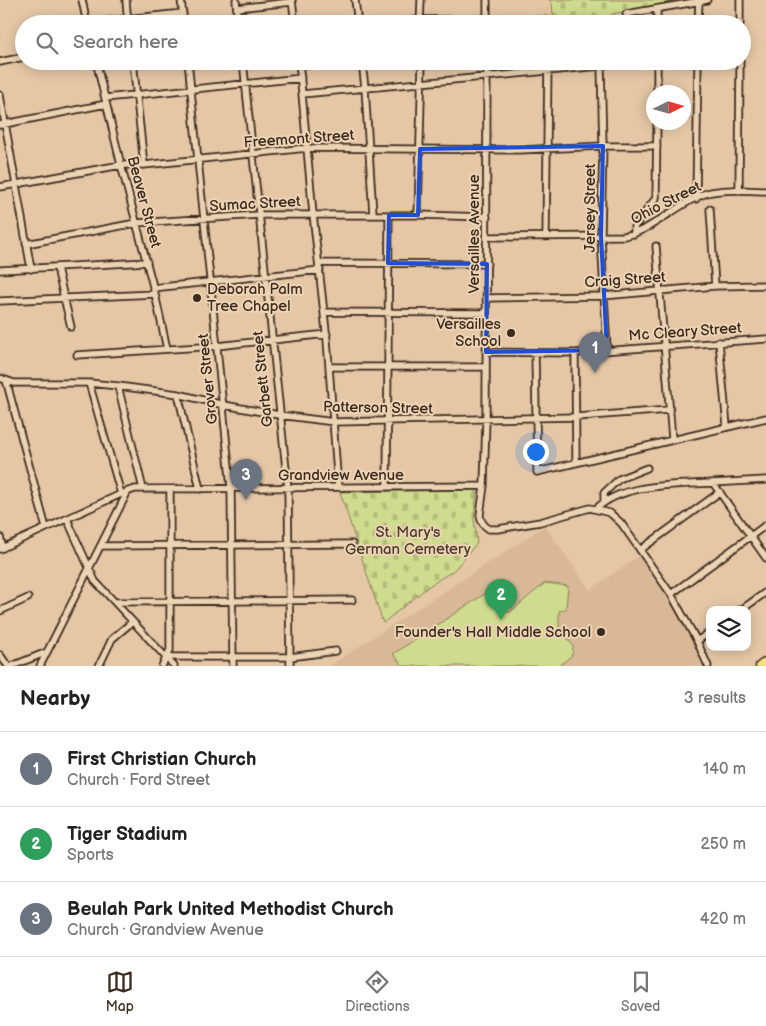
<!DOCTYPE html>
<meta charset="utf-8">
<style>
body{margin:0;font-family:"Balsamiq Sans",sans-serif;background:#f2f2f2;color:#222}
.controls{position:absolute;right:15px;bottom:15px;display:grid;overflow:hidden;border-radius:10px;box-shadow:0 2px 12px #0003}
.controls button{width:45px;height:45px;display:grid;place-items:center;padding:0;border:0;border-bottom:1px solid #e0e0e0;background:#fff;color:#222;font:25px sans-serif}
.compass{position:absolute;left:646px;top:85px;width:45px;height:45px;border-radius:50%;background:#fff;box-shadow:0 2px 12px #0003;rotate:85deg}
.you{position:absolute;left:535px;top:451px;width:18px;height:18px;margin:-12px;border:4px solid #fff;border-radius:50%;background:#1a73e8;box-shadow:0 0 0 8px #1a73e833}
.badge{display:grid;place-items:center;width:32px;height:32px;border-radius:50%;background:#3b2a1e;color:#fff;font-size:16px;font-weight:700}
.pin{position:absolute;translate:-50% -41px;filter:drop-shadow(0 1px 2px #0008)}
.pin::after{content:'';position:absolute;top:26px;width:18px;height:15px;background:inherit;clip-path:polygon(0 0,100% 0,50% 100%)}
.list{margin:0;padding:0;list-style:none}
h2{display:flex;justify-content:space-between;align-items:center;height:65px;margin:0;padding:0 20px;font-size:21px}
h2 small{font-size:16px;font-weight:400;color:#767676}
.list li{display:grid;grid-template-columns:32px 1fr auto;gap:15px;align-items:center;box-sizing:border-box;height:75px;padding:0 20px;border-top:1px solid #e0e0e0}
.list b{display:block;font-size:19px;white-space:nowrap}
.list p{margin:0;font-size:16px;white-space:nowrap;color:#767676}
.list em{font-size:16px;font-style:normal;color:#767676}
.icon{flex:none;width:28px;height:28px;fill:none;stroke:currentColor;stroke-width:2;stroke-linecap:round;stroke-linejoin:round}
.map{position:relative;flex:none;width:766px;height:666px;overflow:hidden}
.search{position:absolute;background:#fff;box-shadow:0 2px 12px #0003;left:15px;right:15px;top:15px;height:55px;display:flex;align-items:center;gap:12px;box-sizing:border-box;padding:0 18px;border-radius:28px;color:#767676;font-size:19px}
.sheet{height:290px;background:#fff}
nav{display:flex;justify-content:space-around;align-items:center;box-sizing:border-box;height:70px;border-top:1px solid #e0e0e0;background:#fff;font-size:14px;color:#767676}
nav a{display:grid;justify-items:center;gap:2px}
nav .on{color:#3b2a1e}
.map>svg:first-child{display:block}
.built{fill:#d9b898}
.cemetery{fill:url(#cemetery-stones);stroke:#858256}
.pitch{fill:#cfdb8e;stroke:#858256}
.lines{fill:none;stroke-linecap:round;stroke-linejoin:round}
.minor-casing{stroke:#3b2a1e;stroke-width:9}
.major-casing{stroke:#3b2a1e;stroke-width:11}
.minor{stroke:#ecd3b4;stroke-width:5.5}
.major{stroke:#f9e181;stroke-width:8}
.marked{fill:none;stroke:#1d4ed8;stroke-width:4;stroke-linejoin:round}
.poi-dot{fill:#3b2a1e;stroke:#ecd3b4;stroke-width:2}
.labels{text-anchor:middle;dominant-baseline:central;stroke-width:4;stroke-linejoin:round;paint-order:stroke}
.street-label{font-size:15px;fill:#3b2a1e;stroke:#ecd3b4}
.poi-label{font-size:15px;fill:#3b2a1e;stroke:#ecd3b4;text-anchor:end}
.park-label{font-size:15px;fill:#4a3c29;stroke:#ecd3b4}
</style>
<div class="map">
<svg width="766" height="666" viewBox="0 0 766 666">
<defs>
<pattern id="cemetery-stones" width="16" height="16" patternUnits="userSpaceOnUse" patternTransform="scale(1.25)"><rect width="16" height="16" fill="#cfdb8e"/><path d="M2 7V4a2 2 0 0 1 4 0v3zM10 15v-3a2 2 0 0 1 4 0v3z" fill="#b3bc7a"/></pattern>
</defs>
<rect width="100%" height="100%" fill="#e5c7a6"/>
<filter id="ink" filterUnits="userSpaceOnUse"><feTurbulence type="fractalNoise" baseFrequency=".02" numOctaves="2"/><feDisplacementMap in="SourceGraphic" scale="10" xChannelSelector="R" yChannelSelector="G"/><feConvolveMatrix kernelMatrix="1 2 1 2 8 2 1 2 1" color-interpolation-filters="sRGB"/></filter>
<g filter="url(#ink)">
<path class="built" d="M545,526L590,590L640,555L677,609L704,666H329Z"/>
<path class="cemetery" d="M549,0H685L612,14L606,24H554L552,3Z
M477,490L474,519L477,543L454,570L429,586L383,623L340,492Z"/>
<path class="pitch" d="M545,583L568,586L566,609L559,611V627L573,646L572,655L559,666H403L393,654L489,591L509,613Z"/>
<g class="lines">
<defs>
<path id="minor" d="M82,0L87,24
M126,0L128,24
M181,0L184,24
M236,0L238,24
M292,0L295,24
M355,0L358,24
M487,0V22
M237,8L292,2
M626,14L707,0
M487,22L545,20L548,24
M87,23L183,13
M420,23L421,0
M387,24L420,20L487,19
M657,24V9
M698,24L699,1
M740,24V0
M96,61L121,165L155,294L167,349
M133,61L144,165
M188,61L231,487L233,666
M243,61L288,488L290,666
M299,61L313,214L327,340L338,487
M362,61L365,88L373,214
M487,61L486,419L484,486L480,515L481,520L484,525L489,529H498L540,522L590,508L610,513L621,523L671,594L697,641L708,666
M0,62L24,57
M601,66L603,146L601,236L607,350
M657,92V61
M302,94L601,66L619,61
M0,95L31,269
M105,98L301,78
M0,125L106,104
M0,187L121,165H144L307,148L519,150L603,146H657
M739,191L740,61
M696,199L698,61
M710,209L715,286
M418,215L422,61
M634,234V227L656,198L657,122
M546,236L548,61
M487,237L624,236C655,230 678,202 707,193C725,188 748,191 766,191
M26,244L136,223L259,215H418L487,217
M656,246L672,439
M319,263L487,264
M57,268L71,327
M0,270L147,262
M153,288L320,270
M487,298L603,296L715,286L766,285
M0,301L155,294
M325,312L486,313
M719,342L727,426
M486,352L575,353L766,339
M535,353L537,472L766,418
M575,353L576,462
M77,355L217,346L327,334
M330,367H486
M0,378L14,383H89L118,386L178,394L224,405L279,415L334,422L577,417L669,410
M6,380L46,528
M89,383L121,494
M118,386L143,489
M178,394L200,489
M713,483L766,558
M387,487L389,215
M604,501V493L619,479L647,468
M596,509C622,483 677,485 712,483C730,482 748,481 766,480
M67,519L95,581L174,666
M0,537L3,548
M101,546L352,544
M0,549L121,494L135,489L484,486
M640,550L720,492
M671,594L766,525
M115,602L352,600
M741,610L766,592
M0,611L28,598
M697,641L710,632
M0,655L8,666
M166,657H290L336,651
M12,666L47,652
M40,666L128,491
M99,666L112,639L132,622
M162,666L170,650V489"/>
<path id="major" d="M760,666L766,662"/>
</defs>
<use href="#minor" class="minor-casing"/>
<use href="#major" class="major-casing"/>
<use href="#minor" class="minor"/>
<use href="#major" class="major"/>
</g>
</g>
<path class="marked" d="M603,146L601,236L607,350L486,352L487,264L388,263L389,215H418L420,149Z"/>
<g class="poi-dot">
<circle cx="197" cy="298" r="5"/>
<circle cx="511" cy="333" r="5"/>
<circle cx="601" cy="632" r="5"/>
</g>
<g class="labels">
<g class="street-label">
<text transform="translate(299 139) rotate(-4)">Freemont Street</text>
<text transform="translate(144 202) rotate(75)">Beaver Street</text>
<text transform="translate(666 203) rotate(-27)">Ohio Street</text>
<text transform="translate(255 204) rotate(-3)">Sumac Street</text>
<text transform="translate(590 208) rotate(-90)">Jersey Street</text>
<text transform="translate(474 234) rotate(-90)">Versailles Avenue</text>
<text transform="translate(625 280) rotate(-4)">Craig Street</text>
<text transform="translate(685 332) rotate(-4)">Mc Cleary Street</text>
<text transform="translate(208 379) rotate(-96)">Grover Street</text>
<text transform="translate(263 379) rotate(-96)">Garbett Street</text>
<text transform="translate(378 408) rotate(1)">Patterson Street</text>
<text x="341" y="475">Grandview Avenue</text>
</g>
<g class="poi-label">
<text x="207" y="289" text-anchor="start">Deborah Palm<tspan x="207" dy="17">Tree Chapel</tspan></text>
<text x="501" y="324">Versailles<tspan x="501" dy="17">School</tspan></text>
<text x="591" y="632">Founder's Hall Middle School</text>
</g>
<g class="park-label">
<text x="408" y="532">St. Mary's<tspan x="408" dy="17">German Cemetery</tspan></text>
</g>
</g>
</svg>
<div class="controls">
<button><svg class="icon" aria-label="layers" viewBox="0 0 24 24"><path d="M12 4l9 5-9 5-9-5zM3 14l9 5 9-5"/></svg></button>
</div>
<svg class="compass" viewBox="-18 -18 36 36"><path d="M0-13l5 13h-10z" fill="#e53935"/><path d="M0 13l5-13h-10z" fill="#767676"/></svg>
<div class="you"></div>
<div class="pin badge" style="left:595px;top:373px;background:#6b7280">1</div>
<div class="pin badge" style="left:501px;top:620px;background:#2e9e5b">2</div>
<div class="pin badge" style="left:246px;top:500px;background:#6b7280">3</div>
<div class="search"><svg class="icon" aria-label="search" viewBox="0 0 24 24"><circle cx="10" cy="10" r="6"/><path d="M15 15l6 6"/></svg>Search here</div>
</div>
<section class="sheet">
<h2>Nearby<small>3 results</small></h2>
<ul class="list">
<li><span class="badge" style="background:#6b7280">1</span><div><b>First Christian Church</b><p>Church · Ford Street</p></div><em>140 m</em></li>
<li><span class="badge" style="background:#2e9e5b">2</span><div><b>Tiger Stadium</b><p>Sports</p></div><em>250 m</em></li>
<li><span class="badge" style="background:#6b7280">3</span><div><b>Beulah Park United Methodist Church</b><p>Church · Grandview Avenue</p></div><em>420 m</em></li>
</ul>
</section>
<nav>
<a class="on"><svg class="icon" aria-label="map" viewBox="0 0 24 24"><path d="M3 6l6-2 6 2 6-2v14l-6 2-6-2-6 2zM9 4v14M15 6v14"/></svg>Map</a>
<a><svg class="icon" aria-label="directions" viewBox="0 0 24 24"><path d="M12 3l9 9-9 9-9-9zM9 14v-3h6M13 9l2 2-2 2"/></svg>Directions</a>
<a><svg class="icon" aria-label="saved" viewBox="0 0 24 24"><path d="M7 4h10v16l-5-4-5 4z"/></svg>Saved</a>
</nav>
